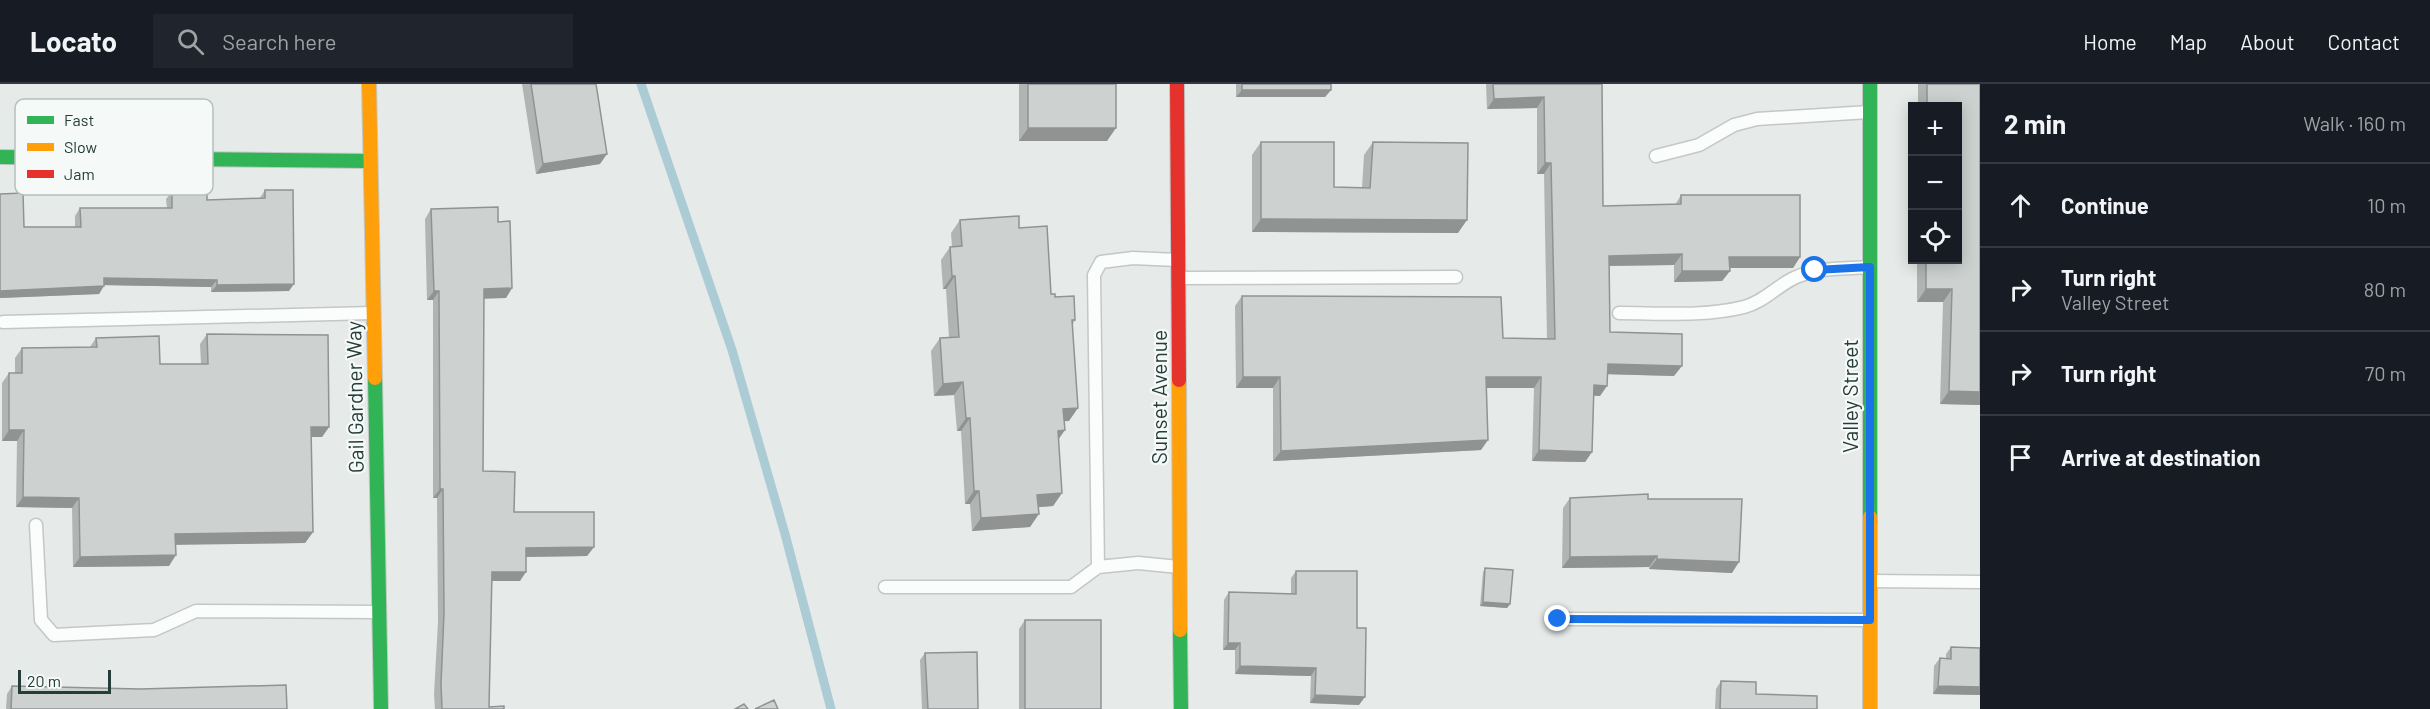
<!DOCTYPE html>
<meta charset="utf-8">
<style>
body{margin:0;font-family:Barlow,sans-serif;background:#20242c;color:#f1f3f6}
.controls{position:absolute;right:18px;top:18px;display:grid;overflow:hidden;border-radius:0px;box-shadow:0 3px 15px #0003}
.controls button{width:54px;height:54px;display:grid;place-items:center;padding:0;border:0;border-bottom:2px solid #363941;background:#171b24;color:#f1f3f6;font:30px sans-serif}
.scale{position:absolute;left:18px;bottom:15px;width:93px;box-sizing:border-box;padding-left:6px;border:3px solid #253c38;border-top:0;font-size:16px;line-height:21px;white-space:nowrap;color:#253c38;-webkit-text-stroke:4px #f5f9f7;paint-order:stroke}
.stop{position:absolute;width:18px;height:18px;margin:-14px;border:4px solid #1a73e8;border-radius:50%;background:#fff}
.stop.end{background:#1a73e8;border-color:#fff;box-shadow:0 2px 6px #0008}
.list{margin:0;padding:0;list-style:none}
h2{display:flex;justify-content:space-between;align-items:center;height:78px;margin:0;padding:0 24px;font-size:26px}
h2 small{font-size:20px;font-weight:400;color:#9ea1a6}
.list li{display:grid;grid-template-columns:39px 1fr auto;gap:18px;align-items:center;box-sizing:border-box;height:84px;padding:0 24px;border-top:2px solid #363941}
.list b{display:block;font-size:22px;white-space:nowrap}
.list p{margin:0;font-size:20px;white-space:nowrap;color:#9ea1a6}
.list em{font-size:20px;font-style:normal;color:#9ea1a6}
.icon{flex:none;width:33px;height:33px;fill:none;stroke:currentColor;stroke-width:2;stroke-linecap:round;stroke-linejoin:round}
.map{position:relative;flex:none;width:1980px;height:625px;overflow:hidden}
header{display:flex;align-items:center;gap:36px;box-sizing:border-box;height:84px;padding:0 30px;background:#171b24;border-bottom:2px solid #363941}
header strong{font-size:28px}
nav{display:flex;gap:33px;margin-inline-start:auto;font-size:21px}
.search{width:420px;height:54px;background:#20242c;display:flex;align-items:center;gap:15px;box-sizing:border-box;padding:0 21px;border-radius:0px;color:#9ea1a6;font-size:22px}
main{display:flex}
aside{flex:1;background:#171b24}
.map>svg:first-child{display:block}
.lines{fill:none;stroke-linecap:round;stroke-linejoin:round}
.stream{stroke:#abccd4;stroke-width:9}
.lane-casing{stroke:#c3c7c5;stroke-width:15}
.fast-casing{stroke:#c2c8c6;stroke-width:16}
.slow-casing{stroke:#c2c8c6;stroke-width:16}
.jam-casing{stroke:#c2c8c6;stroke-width:16}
.lane{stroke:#fbfcfc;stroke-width:12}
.fast{stroke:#30b455;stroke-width:14}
.slow{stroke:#ff9f0a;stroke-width:14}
.jam{stroke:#e5322d;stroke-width:14}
.wall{fill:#b0b5b3}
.shaded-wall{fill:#909392}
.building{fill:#cdd2d0;stroke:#909392;stroke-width:1.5}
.route{stroke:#1a73e8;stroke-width:8}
.labels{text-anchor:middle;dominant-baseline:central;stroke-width:4.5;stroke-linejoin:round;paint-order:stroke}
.street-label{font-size:21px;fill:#253c38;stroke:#f5f9f7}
.key{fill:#f5f9f7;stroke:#b7c0be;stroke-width:1.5}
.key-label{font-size:16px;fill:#253c38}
</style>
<header>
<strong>Locato</strong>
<div class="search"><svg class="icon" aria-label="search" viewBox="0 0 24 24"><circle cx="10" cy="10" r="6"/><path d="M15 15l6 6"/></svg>Search here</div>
<nav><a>Home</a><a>Map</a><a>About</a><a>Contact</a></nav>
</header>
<main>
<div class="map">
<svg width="1980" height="625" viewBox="0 0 1980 625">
<rect width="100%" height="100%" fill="#e6eae8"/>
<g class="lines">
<path class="stream" d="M641,0L732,266L785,450L831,625"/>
<defs>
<path id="lane" d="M1656,72L1699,61L1734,41L1757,35L1869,28
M1179,194L1456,193
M1619,229C1660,229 1704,233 1744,223C1763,218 1775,204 1792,195C1815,183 1843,185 1869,183
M3,238L372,229
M36,441L41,536L54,551L154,546L196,527L378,528
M1098,483L1094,191L1101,178L1133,174L1177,176
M1870,497L1980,498
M885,503H1071L1098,483L1138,479L1179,483
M1559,535L1868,536"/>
<path id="fast" d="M1870,0V433
M0,73L369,77
M375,294L381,625
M1180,546L1181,625"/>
<path id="slow" d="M369,0L375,294
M1179,296L1180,546
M1870,433V625"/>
<path id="jam" d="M1177,0L1179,296"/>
</defs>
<use href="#lane" class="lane-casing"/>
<use href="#fast" class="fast-casing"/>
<use href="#slow" class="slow-casing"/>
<use href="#jam" class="jam-casing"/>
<use href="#lane" class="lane"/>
<use href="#fast" class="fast"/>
<use href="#slow" class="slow"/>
<use href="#jam" class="jam"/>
</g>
<path class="wall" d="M522,0H596L600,80L536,90Z
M1019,0H1116L1107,57H1019Z
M1236,0H1331V6L1325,13H1236Z
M1486,0H1602L1603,122L1675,121L1681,111L1800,173L1793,184H1729L1730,187L1722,197L1674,198V181L1609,182L1610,248L1674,292L1607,290L1600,312H1594L1592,368L1585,378L1532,377L1534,304H1487L1481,366L1273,377V304H1236L1235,222L1242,212L1503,254L1547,255L1544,90H1537V24L1487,25Z
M1918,0H1980V321L1940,320L1943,218H1917V176H1958V22H1918Z
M1261,58L1334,103L1362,104L1364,71L1373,58L1458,149L1252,148V71Z
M265,106L289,207L211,208V203L104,201L99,210L0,214V110L24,143H75V132L80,124H167L166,115L172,108L207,116L260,114Z
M431,125L498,138L512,204L506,214H484L483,387L514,428L594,463L587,472L526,473L520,497H492L489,623L504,625H435L434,610L438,538L437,414H433V216H427L425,135Z
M960,136L1019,144L1051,210L1055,213L1075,236L1073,240L1069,337H1064L1058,356L1062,409L1053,422L1038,423L1030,443L972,447L970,420H965L961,347H957L954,311L934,312L931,267L940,254H949L946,205H943L941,176L950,163H952L951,149Z
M207,250L329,343L322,353H311L313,448L305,459L175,460L169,482L73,483L72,424L16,423L17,357H2V299L9,289H15V274L22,264L90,263L96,254L160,280H201L200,260Z
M1570,414L1648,415L1732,489L1649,485V483L1562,484L1563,424Z
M1485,484L1510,520L1507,524L1480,522L1483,488Z
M1296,487L1357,544L1359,621L1310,619L1311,592L1235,590V566H1223L1224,516L1229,508L1291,510V494Z
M1025,536L1101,625H1019V545Z
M1951,563L1980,564V611L1933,610L1934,582L1940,574L1946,575V570Z
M925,569L978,625H922L920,576Z
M1721,597L1756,610L1817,625H1715L1716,605Z
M12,602L287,625H6L7,610Z"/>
<path class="shaded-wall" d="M1242,6H1331L1325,13H1236Z
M1544,13L1537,24L1487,25L1494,15Z
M1028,44H1116L1107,57H1019Z
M607,70L600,80L536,90L543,80Z
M1545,79H1551L1544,90H1537Z
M1261,135L1467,136L1458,149L1252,148Z
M1682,170L1674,181L1601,182L1609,172Z
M1729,173H1800L1793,184H1722Z
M1682,187H1730L1722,197L1674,198Z
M952,192H955L946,205H943Z
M104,194L217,196L211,203L98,201Z
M294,200L289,207L211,208L217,201Z
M104,202L99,210L0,214V207Z
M512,204L506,214L478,215L484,205Z
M1926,205H1952L1943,218H1917Z
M434,207H439L433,216H427Z
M1608,280L1682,282L1674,292L1600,290Z
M1243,293H1280L1273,304H1236Z
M1486,293H1541L1534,304H1479Z
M963,298L954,311L934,312L943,300Z
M1594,301L1607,302L1600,312L1587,311Z
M1949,307L1980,308V321L1940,320Z
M1078,324L1069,337L1054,338L1063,325Z
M966,334H970L961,347H957Z
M311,343H329L322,353H304Z
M9,346H24L17,357H2Z
M1065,346L1056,359L1058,347Z
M1488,356L1481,366L1273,377L1281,367Z
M1539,366L1592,368L1585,378L1532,377Z
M440,405H443L437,414H433Z
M974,407H979L970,420H965Z
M1062,409L1053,422L1028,424L1037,411Z
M23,413L79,414L72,424L16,423Z
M1039,430L1030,443L972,447L981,434Z
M313,448L305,459L168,461L175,450Z
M594,463L587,472L520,473L526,464Z
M176,471L169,482L73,483L80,473Z
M1657,472L1649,483L1562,484L1570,473Z
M1657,475L1739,478L1732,489L1649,485Z
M492,488H526L520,497H486Z
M1483,518L1510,520L1507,524L1480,522Z
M1228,559H1240L1235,566H1223Z
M1240,582L1316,584L1311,592L1235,590Z
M1938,602L1980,603V611L1933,610Z
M1315,611L1365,613L1359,621L1310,619Z"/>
<path class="building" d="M531,0H596L607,70L543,80Z
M1028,0H1116V44H1028Z
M1242,0H1331V6H1242Z
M1493,0H1602L1603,122L1681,120V111H1800V173H1729L1730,187H1682V170L1609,172L1610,248L1682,250V282L1608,280L1607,302L1594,301L1592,368L1539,366L1541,293H1486L1488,356L1281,367L1280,293H1243L1242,212L1501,213L1503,254L1555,255L1551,79H1545L1544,13L1494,15Z
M1927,0H1980V308L1949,307L1952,205H1926V176H1958V22H1927Z
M1261,58H1334V103L1370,104L1373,58L1468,59L1467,136L1261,135Z
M265,106H293L294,200L217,201V196L104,194V202L0,207V110L23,109L24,143H81L80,124H172V108L207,107V116L265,114Z
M498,123V138L510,137L512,204L484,205L483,387L515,388L514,428H594V463L526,464V488H492L489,623L504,622V625H442L441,600L444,529L443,405H440L439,207H434L431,125Z
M1019,132V144L1047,142L1051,210H1055V213L1074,212L1075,236H1072L1078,324L1063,325L1065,346L1058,347L1062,409L1037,411L1039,430L981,434L979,407H974L970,334H966L963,298L943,300L940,254L959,253L955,192H952L950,163L962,162L960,136Z
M207,250L328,251L329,343H311L313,448L175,450L176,471L80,473L79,414L23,413L24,346H9V289H22V264L97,263L96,254L159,252L160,280H208Z
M1648,410V415H1742L1739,478L1657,475V472L1570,473V414Z
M1485,484L1513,486L1510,520L1483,518Z
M1296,487H1357V544H1366L1365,613L1315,611L1316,584L1240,582V559H1228L1229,508L1296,510Z
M1025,536H1101V625H1025Z
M1951,563L1980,564V603L1938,602L1940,574L1951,575Z
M977,568L978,625H928L925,569Z
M1721,597L1756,598V610L1817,612V625H1720Z
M286,601L287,625H11L12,602L140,605Z
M774,616L778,625H755Z
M744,620L748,625H735Z"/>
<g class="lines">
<path class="route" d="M1558,535L1870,536V183L1815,186"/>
</g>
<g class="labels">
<g class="street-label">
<text transform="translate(1849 312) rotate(-90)">Valley Street</text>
<text transform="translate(354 313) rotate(-91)">Gail Gardner Way</text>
<text transform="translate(1158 313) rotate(-90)">Sunset Avenue</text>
</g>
</g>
<rect x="15" y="15" width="198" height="96" rx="9" class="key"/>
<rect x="27" y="32" width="27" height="8" fill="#30b455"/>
<rect x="27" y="59" width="27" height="8" fill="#ff9f0a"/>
<rect x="27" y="86" width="27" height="8" fill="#e5322d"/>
<g class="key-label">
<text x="64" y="42">Fast</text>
<text x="64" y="69">Slow</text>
<text x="64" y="96">Jam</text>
</g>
</svg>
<div class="controls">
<button>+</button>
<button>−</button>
<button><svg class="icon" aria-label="locate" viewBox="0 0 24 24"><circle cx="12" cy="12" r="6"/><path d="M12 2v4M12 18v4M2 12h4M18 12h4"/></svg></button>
</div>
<div class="scale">20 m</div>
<div class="stop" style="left:1815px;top:186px"></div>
<div class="stop end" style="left:1558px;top:535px"></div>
</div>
<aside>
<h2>2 min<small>Walk · 160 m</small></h2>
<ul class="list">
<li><svg class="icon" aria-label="ahead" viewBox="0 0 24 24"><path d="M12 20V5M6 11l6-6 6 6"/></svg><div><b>Continue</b></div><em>10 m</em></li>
<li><svg class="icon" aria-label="right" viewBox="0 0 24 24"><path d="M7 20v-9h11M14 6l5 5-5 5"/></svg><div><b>Turn right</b><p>Valley Street</p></div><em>80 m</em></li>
<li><svg class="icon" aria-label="right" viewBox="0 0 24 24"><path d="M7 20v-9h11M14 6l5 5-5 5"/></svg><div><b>Turn right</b></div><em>70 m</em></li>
<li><svg class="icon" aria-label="arrive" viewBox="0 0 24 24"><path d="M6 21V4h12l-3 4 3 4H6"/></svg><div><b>Arrive at destination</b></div></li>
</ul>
</aside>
</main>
